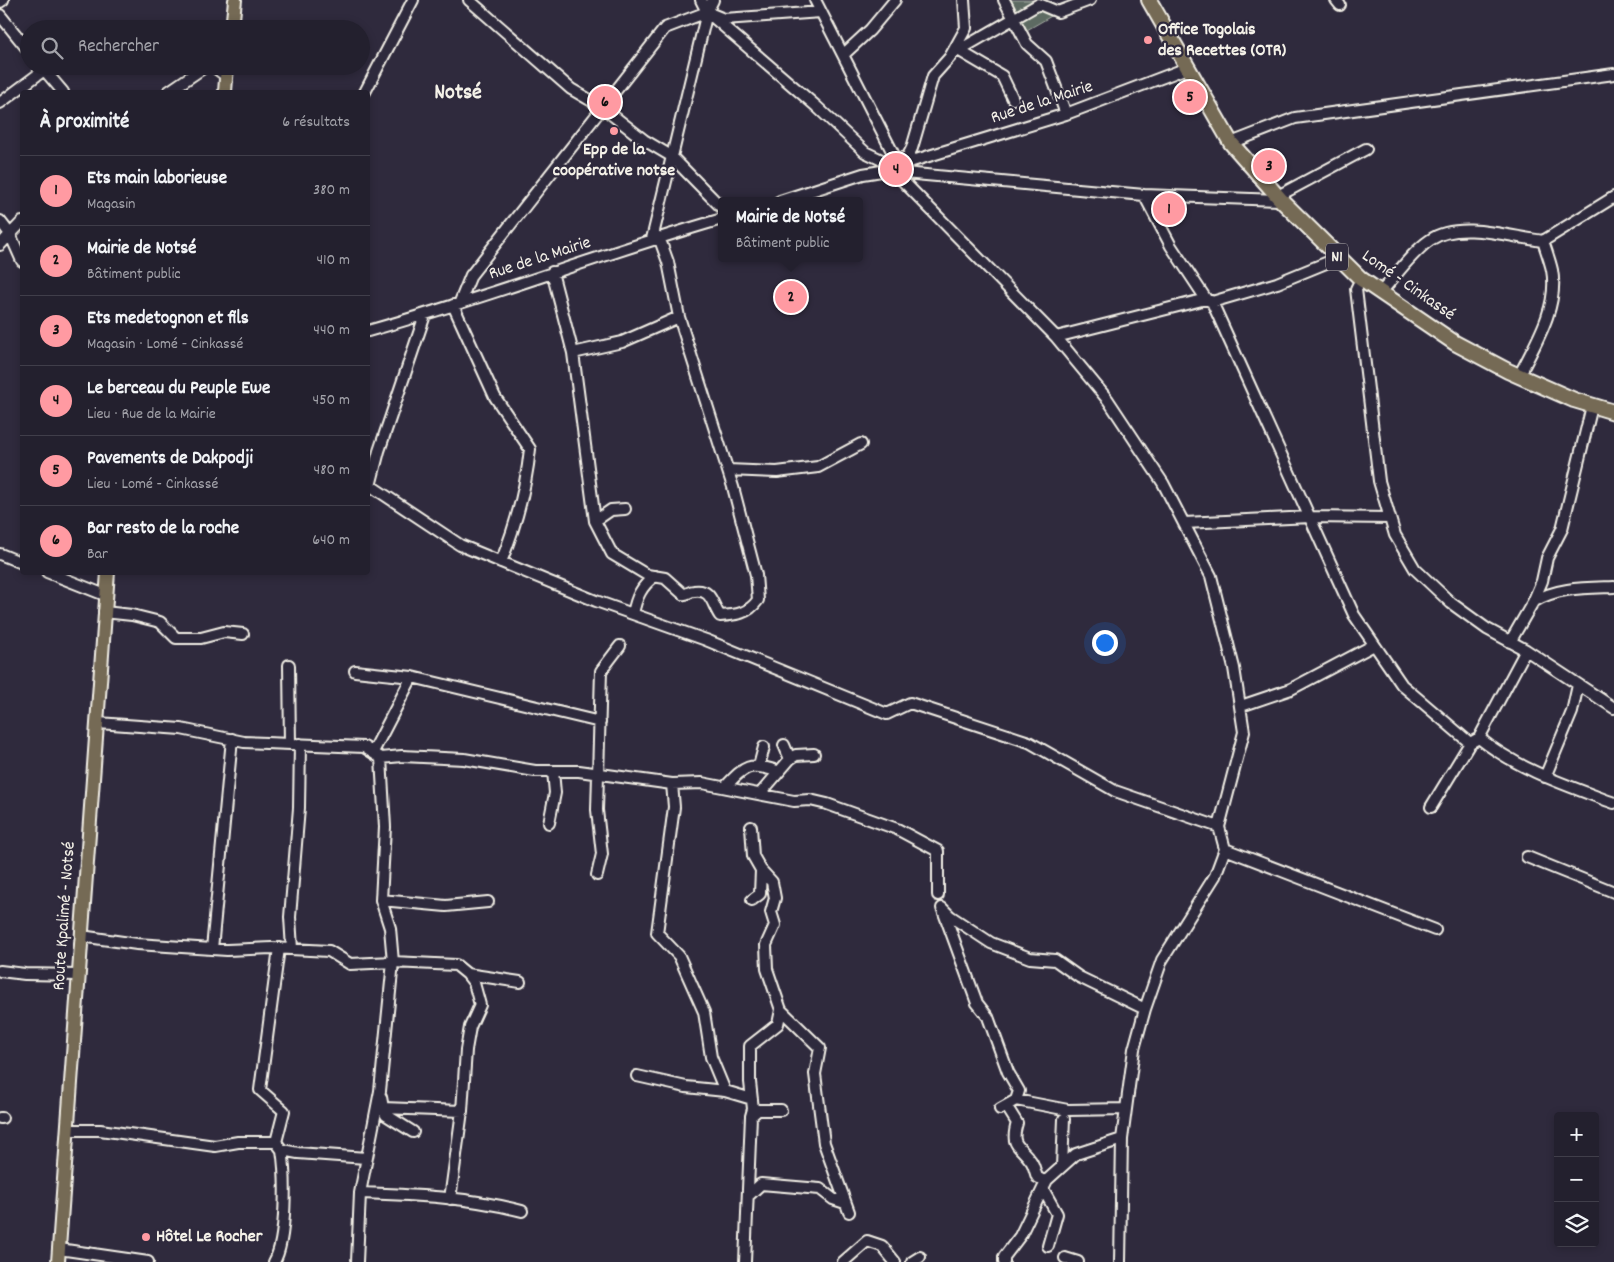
<!DOCTYPE html>
<html lang="fr">
<meta charset="utf-8">
<style>
body{margin:0;font-family:Dekko,sans-serif;background:#2b2836;color:#f1f3f6}
.controls{position:absolute;right:15px;bottom:15px;display:grid;overflow:hidden;border-radius:5px;box-shadow:0 2px 8px #0003}
.controls button{width:45px;height:45px;display:grid;place-items:center;padding:0;border:0;border-bottom:1px solid #403e4a;background:#23202e;color:#f1f3f6;font:25px sans-serif}
.you{position:absolute;left:1104px;top:642px;width:18px;height:18px;margin:-12px;border:4px solid #fff;border-radius:50%;background:#1a73e8;box-shadow:0 0 0 8px #1a73e833}
.badge{display:grid;place-items:center;width:32px;height:32px;border-radius:50%;background:#ff9aa2;color:#111;font-size:16px;font-weight:700}
.pin{position:absolute;translate:-50% -50%;border:2px solid #fff;box-shadow:0 1px 5px #0006}
.popup{position:absolute;left:718px;top:197px;width:145px;height:65px;box-sizing:border-box;display:grid;place-content:center;border-radius:5px;background:#23202e;filter:drop-shadow(0 1px 4px #0005);font-size:16px;white-space:nowrap;color:#a3a3aa}
.popup b{font-size:19px;color:#f1f3f6}
.popup::after{content:'';position:absolute;left:50%;top:100%;margin-left:-10px;border:10px solid transparent;border-top-color:#23202e}
.list{margin:0;padding:0;list-style:none}
h2{display:flex;justify-content:space-between;align-items:center;height:65px;margin:0;padding:0 20px;font-size:21px}
h2 small{font-size:16px;font-weight:400;color:#a3a3aa}
.list li{display:grid;grid-template-columns:32px 1fr auto;gap:15px;align-items:center;box-sizing:border-box;height:70px;padding:0 20px;border-top:1px solid #403e4a}
.list b{display:block;font-size:19px;white-space:nowrap}
.list p{margin:0;font-size:16px;white-space:nowrap;color:#a3a3aa}
.list em{font-size:16px;font-style:normal;color:#a3a3aa}
.icon{flex:none;width:28px;height:28px;fill:none;stroke:currentColor;stroke-width:2;stroke-linecap:round;stroke-linejoin:round}
.map{position:relative;flex:none;width:1614px;height:1262px;overflow:hidden}
.search{position:absolute;background:#23202e;box-shadow:0 2px 8px #0003;left:20px;top:20px;width:350px;height:55px;display:flex;align-items:center;gap:12px;box-sizing:border-box;padding:0 18px;border-radius:28px;color:#a3a3aa;font-size:19px}
.panel{position:absolute;background:#23202e;box-shadow:0 2px 8px #0003;left:20px;top:90px;width:350px;height:485px;border-radius:5px}
.map>svg:first-child{display:block}
.green{fill:#5d6b62;stroke:#a8aea5}
.lines{fill:none;stroke-linecap:round;stroke-linejoin:round}
.minor-casing{stroke:#f4f1e8;stroke-width:14}
.major-casing{stroke:#f4f1e8;stroke-width:16}
.highway-casing{stroke:#f4f1e8;stroke-width:18}
.minor{stroke:#2f2a3d;stroke-width:10}
.major{stroke:#756a55;stroke-width:12}
.highway{stroke:#756a55;stroke-width:14}
.poi-dot{fill:#ff9aa2;stroke:#2f2a3d;stroke-width:2}
.labels{text-anchor:middle;dominant-baseline:central;stroke-width:4.5;stroke-linejoin:round;paint-order:stroke}
.shield{fill:#2f2a3d;stroke:#b9b5b5;stroke-width:1}
.shield-label{font-size:16px;font-weight:bold;fill:#f4f1e8}
.poi-label{font-size:18px;font-weight:bold;fill:#f4f1e8;stroke:#2f2a3d;text-anchor:start}
.street-label{font-size:18px;fill:#f4f1e8;stroke:#2f2a3d}
.district-label{font-size:22px;font-weight:bold;fill:#f4f1e8;stroke:#2f2a3d}
</style>
<div class="map">
<svg width="1614" height="1262" viewBox="0 0 1614 1262">
<rect width="100%" height="100%" fill="#2f2a3d"/>
<filter id="ink" filterUnits="userSpaceOnUse"><feTurbulence type="fractalNoise" baseFrequency=".02" numOctaves="2"/><feDisplacementMap in="SourceGraphic" scale="10" xChannelSelector="R" yChannelSelector="G"/><feConvolveMatrix kernelMatrix="1 2 1 2 8 2 1 2 1" color-interpolation-filters="sRGB"/></filter>
<g filter="url(#ink)">
<path class="green" d="M1004,0H1045L1053,15L1020,34Z"/>
<g class="lines">
<defs>
<path id="minor" d="M469,0L571,89L602,107L644,140L671,156L722,208
M701,0L707,12L816,106L865,152L888,163
M815,0L895,157
M1004,0L1027,44L1046,61L1066,114
M1336,0L1340,5
M0,2L3,0
M0,15L29,51
M958,50L1002,76L1013,99
M954,53L1039,4L1058,12L1090,0
M843,55L870,30L895,0
M41,66L63,92
M213,66L226,76
M168,92L206,66
M365,92L413,0
M0,103L44,70
M1231,143L1295,118L1614,74
M905,162L912,148L933,76L950,57L966,28L964,0
M906,163L1066,114L1187,68
M904,173L907,166L902,158L895,157L890,160L888,170L895,176L904,173L1144,195L1281,200
M898,176L1056,337L1108,400L1163,483L1211,576L1234,668L1244,732L1219,827L1225,849L1215,876L1162,960L1145,1009L1134,1049L1122,1139L1120,1262
M1144,195L1171,246L1206,299
M1278,196L1366,149
M780,201L863,174L888,170
M0,221L10,234L22,261
M652,239L707,12L713,0
M0,245L22,222
M552,272L573,353L595,521L612,554L647,575L665,578L683,594C688,595 689,591 694,591C712,588 712,605 720,616C736,615 748,614 758,600L756,575L733,487L679,317L668,262L659,237
M1361,279L1356,289L1379,481L1395,535L1415,569L1451,603L1487,629L1526,650L1614,708
M1380,293C1396,276 1411,253 1430,240C1458,220 1511,237 1543,241L1614,197
M460,302L471,275L665,28L707,12L724,19L821,12
M1212,302L1354,615L1402,685L1470,743
M453,305L495,397L530,449C526,488 516,525 501,562
M368,331C487,298 603,253 722,219
M1056,337L1206,299L1212,302L1277,283L1338,258
M573,353L622,342L679,317
M1519,376C1535,344 1559,307 1552,270C1550,261 1546,250 1543,241
M728,470L777,472L818,467L861,444
M368,484L460,545L596,601L706,640L887,714L910,703L1029,742L1115,791L1219,827
M370,486L379,451L425,315
M595,521L611,510L625,509
M1184,523L1310,517L1390,518
M0,554L22,563
M47,572L105,595
M1533,602C1557,587 1586,588 1614,587
M104,612L132,615L160,622L176,638H201L224,632L243,634
M633,614C636,598 641,586 655,576
M1510,642L1533,602L1542,581L1547,558L1562,529L1592,406
M289,665L290,744
M355,671L412,677
M1241,706L1291,689L1374,645
M98,723L181,729L244,742L364,747L381,758L402,756L464,759L535,771H579L672,784L702,783L794,801L810,800L827,804L897,829L938,851V895
M1479,738C1519,770 1566,785 1614,803
M784,745L790,759
M373,752L412,677L600,722
M759,766L764,747
M1545,777L1572,712L1578,685
M672,784L674,807L657,933L679,956L704,1012L711,1057L725,1091L752,1099
M725,787C745,766 748,762 777,771
M760,794L790,759L796,755L814,754
M1431,807L1470,743L1479,738L1526,650
M549,823L555,793L553,771
M751,827L753,856L761,870L760,894L752,900
M1225,849L1435,930
M1527,857L1614,892
M761,870L772,882L775,898L771,912L775,925L766,945L767,969L781,1010L820,1048L815,1074L824,1143L849,1212
M597,875L602,854L597,810L601,671L620,646
M381,900L446,906L488,902
M942,908L950,916L991,943L1030,958L1055,960L1079,977L1145,1009
M943,910L977,1003L988,1017L1008,1072L1019,1091L1016,1100
M81,936L137,944L227,950L272,948L329,951L350,964L393,962L456,965L467,974L520,982
M212,949L232,739
M292,949L290,917L299,808L300,744
M0,971L25,974L78,975
M637,1076L686,1087L725,1091
M381,1097L383,1108L462,1111
M1007,1107L1017,1123C1010,1147 1019,1144 1031,1161C1034,1165 1035,1172 1037,1177L1046,1182
M383,1108L386,1115L413,1132
M1000,1109L1016,1100L1068,1110L1126,1109
M751,1116L758,1110H781
M0,1118H2
M67,1130H100L215,1146L238,1142H276L282,1150L298,1153L366,1158
M276,1142L284,1111L260,1090L279,948
M1062,1166L1064,1119
M1043,1189L1057,1214L1048,1246
M360,1193C414,1195 469,1197 522,1211
M748,1196L761,1184L820,1189L833,1199L845,1203
M450,1199L462,1111L466,1050L470,1027L480,1005L474,983L467,974
M59,1249L148,1262
M1065,1258L1078,1262
M274,1262C287,1240 286,1175 282,1150
M357,1262L360,1193L380,1091L393,962L390,928L381,900L385,827L381,758
M745,1262L751,1116L753,1109L750,1082V1046L778,1024L781,1010
M843,1262L867,1241L882,1246L895,1262
M912,1262L920,1257
M1004,1262V1257L1020,1236L1047,1180L1076,1154L1122,1139"/>
<path id="major" d="M232,29L235,0
M225,92L227,66
M58,1262L108,572"/>
<path id="highway" d="M1149,0L1231,143L1281,200L1361,279L1455,343L1508,371L1574,400L1614,412"/>
</defs>
<use href="#minor" class="minor-casing"/>
<use href="#major" class="major-casing"/>
<use href="#highway" class="highway-casing"/>
<use href="#minor" class="minor"/>
<use href="#major" class="major"/>
<use href="#highway" class="highway"/>
</g>
</g>
<g class="poi-dot">
<circle cx="1148" cy="40" r="5"/>
<circle cx="614" cy="131" r="5"/>
<circle cx="146" cy="1237" r="5"/>
</g>
<g class="labels">
<rect class="shield" x="1326" y="243.5" width="22" height="27" rx="4"/>
<g class="shield-label">
<text x="1337" y="257">N1</text>
</g>
<g class="poi-label">
<text x="1158" y="30">Office Togolais<tspan x="1158" dy="21">des Recettes (OTR)</tspan></text>
<text x="614" y="150" text-anchor="middle">Epp de la<tspan x="614" dy="21">coopérative notse</tspan></text>
<text x="156" y="1237">Hôtel Le Rocher</text>
</g>
<g class="street-label">
<text transform="translate(1042 103) rotate(-18)">Rue de la Mairie</text>
<text transform="translate(540 259) rotate(-18)">Rue de la Mairie</text>
<text transform="translate(1408 286) rotate(35)">Lomé - Cinkassé</text>
<text transform="translate(65 916) rotate(-86)">Route Kpalimé - Notsé</text>
</g>
<g class="district-label">
<text x="458" y="93">Notsé</text>
</g>
</g>
</svg>
<div class="controls">
<button>+</button>
<button>−</button>
<button><svg class="icon" aria-label="layers" viewBox="0 0 24 24"><path d="M12 4l9 5-9 5-9-5zM3 14l9 5 9-5"/></svg></button>
</div>
<div class="you"></div>
<div class="pin badge" style="left:1169px;top:209px">1</div>
<div class="pin badge" style="left:791px;top:297px">2</div>
<div class="popup"><b>Mairie de Notsé</b>Bâtiment public</div>
<div class="pin badge" style="left:1269px;top:166px">3</div>
<div class="pin badge" style="left:896px;top:169px">4</div>
<div class="pin badge" style="left:1190px;top:97px">5</div>
<div class="pin badge" style="left:605px;top:102px">6</div>
<div class="search"><svg class="icon" aria-label="search" viewBox="0 0 24 24"><circle cx="10" cy="10" r="6"/><path d="M15 15l6 6"/></svg>Rechercher</div>
<section class="panel">
<h2>À proximité<small>6 résultats</small></h2>
<ul class="list">
<li><span class="badge">1</span><div><b>Ets main laborieuse</b><p>Magasin</p></div><em>380 m</em></li>
<li><span class="badge">2</span><div><b>Mairie de Notsé</b><p>Bâtiment public</p></div><em>410 m</em></li>
<li><span class="badge">3</span><div><b>Ets medetognon et fils</b><p>Magasin · Lomé - Cinkassé</p></div><em>440 m</em></li>
<li><span class="badge">4</span><div><b>Le berceau du Peuple Ewe</b><p>Lieu · Rue de la Mairie</p></div><em>450 m</em></li>
<li><span class="badge">5</span><div><b>Pavements de Dakpodji</b><p>Lieu · Lomé - Cinkassé</p></div><em>480 m</em></li>
<li><span class="badge">6</span><div><b>Bar resto de la roche</b><p>Bar</p></div><em>640 m</em></li>
</ul>
</section>
</div>
